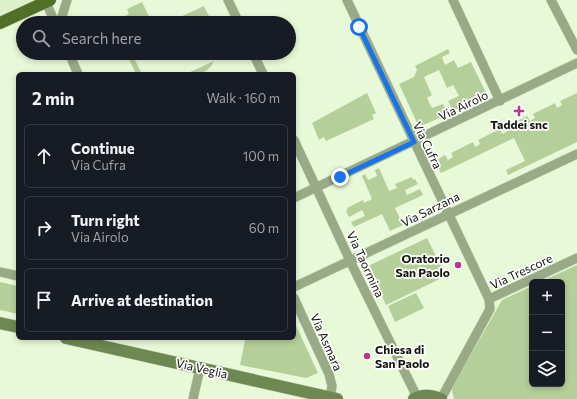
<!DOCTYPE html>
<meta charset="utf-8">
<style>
body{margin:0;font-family:Commissioner,sans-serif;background:#242831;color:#f1f3f6}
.controls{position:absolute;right:12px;bottom:12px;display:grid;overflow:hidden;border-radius:6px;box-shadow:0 2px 6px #0003}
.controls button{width:36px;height:36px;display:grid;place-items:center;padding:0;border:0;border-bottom:1px solid #363941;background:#171b24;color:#f1f3f6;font:20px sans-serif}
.stop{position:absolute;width:12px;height:12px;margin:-9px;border:3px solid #1a73e8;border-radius:50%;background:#fff}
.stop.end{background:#1a73e8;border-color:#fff;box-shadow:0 1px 4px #0008}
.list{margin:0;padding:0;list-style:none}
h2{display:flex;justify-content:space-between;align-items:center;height:52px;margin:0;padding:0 16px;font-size:17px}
h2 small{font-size:13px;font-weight:400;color:#9ea1a6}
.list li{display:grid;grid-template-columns:26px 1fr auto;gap:12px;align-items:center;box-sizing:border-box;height:64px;margin:0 8px 8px;padding:0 8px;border:1px solid #363941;border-radius:6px}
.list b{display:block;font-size:15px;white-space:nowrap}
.list p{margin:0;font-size:13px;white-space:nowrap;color:#9ea1a6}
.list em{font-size:13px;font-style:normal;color:#9ea1a6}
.icon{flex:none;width:22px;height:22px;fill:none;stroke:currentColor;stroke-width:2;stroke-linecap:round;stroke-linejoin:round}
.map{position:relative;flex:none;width:577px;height:399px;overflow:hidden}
.search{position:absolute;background:#171b24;box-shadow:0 2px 6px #0003;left:16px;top:16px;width:280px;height:44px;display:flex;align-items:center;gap:10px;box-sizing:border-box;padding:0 14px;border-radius:22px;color:#9ea1a6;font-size:15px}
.panel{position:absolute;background:#171b24;box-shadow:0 2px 6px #0003;left:16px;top:72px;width:280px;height:268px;border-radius:6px}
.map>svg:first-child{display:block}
.built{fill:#dcf1c9}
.green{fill:#b5cf9b}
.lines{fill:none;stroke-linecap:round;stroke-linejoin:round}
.street-casing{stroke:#c6d5b7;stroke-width:10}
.secondary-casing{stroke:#c6d5b7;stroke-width:13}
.primary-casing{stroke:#c6d5b7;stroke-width:13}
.street{stroke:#99ab86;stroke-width:9}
.secondary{stroke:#6e8851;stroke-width:12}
.primary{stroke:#506f28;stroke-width:12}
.route{stroke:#1a73e8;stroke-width:5}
.poi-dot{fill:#b93881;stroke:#fff;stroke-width:1.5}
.labels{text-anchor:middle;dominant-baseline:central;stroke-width:3.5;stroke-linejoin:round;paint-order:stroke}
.street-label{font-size:12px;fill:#11170b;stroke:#fff}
.poi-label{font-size:12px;font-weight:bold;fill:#11170b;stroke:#fff}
</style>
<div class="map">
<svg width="577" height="399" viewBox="0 0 577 399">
<rect width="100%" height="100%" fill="#e8f9d8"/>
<path class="built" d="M0,0H45L0,21Z"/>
<path class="green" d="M142,2L152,23H118L116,20L129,14L127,9Z
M204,6L210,18L199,23H167Z
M448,49L450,53L442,57L445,65L454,60L458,68L471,62L487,95L453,111L448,101L459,96L453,85L447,88L439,70L424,77L432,95L427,98L432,108L443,104L448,114L419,127L399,84L414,77L417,70L415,66Z
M126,53H138L134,58L142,74H136Z
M214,61C207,74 201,74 186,74Z
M367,93L376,113L372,115L374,119L326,141L324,137L319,140L312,123Z
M577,93V142L508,175L506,170L525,161L514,138L441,173L435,161L445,155L448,160L453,157L451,153L473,142L475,147L480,144L478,140L500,129L502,134L508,131L506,127L527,116L530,121L535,118L533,114L555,103L557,108L562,105L560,101Z
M379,168L389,191L397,188L395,184L412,177L413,180L415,179L418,184L405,190L407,195L420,189L423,195L395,208L403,225L390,231L382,214L354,227L351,222L365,216L362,210L349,217L346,211L348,210L347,208L363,200L364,203L372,199L362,176L365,174L368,180L377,176L375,170Z
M427,238L446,276L386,305L368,266Z
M577,265V399H454L452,391L453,386L502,300L532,286V384H562V282H540Z
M0,282L18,286V314L0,310Z
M416,293L424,308L395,322L388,306Z
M294,321L318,373L306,378L240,365L245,340L244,338H294Z"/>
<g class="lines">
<defs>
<path id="street" d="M228,0L239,23
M347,0L489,299L490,309L441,399
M453,0L500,101
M551,0L577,50
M46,2L55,23
M60,23L67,0
M69,53L78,74
M253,53L263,74
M294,140L354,269L417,397
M294,198L577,63
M0,272L18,276
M294,287L577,154
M294,298L329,374L332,386L330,397
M489,299L577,258
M193,399L200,368"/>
<path id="secondary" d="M0,323L18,327
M66,338L337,399
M414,399C423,394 432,395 441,399"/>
<path id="primary" d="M0,23L50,0"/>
</defs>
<use href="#street" class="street-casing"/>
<use href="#secondary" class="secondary-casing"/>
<use href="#primary" class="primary-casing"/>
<use href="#street" class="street"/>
<use href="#secondary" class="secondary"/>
<use href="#primary" class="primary"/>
</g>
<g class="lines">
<path class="route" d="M340,177L414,142L359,27"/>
</g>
<g class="poi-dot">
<path d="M517 105h4v4h4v4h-4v4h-4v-4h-4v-4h4z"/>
<circle cx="458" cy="265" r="4"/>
<circle cx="367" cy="356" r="4"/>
</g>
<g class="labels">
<g class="street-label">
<text transform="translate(463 105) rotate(-26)">Via Airolo</text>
<text transform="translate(428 145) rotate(64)">Via Cufra</text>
<text transform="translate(430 209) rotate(-26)">Via Sarzana</text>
<text transform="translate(366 264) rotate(65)">Via Taormina</text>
<text transform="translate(521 271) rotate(-25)">Via Trescore</text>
<text transform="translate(327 342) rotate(66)">Via Asmara</text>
<text transform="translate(202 368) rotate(13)">Via Veglia</text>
</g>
<g class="poi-label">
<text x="519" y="124">Taddei snc</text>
<text x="450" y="258" text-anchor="end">Oratorio<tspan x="450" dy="14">San Paolo</tspan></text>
<text x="375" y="349" text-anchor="start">Chiesa di<tspan x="375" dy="14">San Paolo</tspan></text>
</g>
</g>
</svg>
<div class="controls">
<button>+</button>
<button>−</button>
<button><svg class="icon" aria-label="layers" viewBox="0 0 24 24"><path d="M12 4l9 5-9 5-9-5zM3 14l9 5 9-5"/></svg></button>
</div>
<div class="stop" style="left:359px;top:27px"></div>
<div class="stop end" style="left:340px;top:177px"></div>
<div class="search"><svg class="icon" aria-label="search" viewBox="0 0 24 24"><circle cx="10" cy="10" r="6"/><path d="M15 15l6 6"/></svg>Search here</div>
<section class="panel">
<h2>2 min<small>Walk · 160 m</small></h2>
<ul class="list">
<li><svg class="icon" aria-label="ahead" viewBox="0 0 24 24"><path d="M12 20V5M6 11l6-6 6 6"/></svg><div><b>Continue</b><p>Via Cufra</p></div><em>100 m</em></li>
<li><svg class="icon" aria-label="right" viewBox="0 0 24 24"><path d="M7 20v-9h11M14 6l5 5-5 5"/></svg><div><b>Turn right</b><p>Via Airolo</p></div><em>60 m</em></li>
<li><svg class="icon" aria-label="arrive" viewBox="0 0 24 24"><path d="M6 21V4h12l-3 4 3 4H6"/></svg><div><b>Arrive at destination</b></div></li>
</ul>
</section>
</div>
